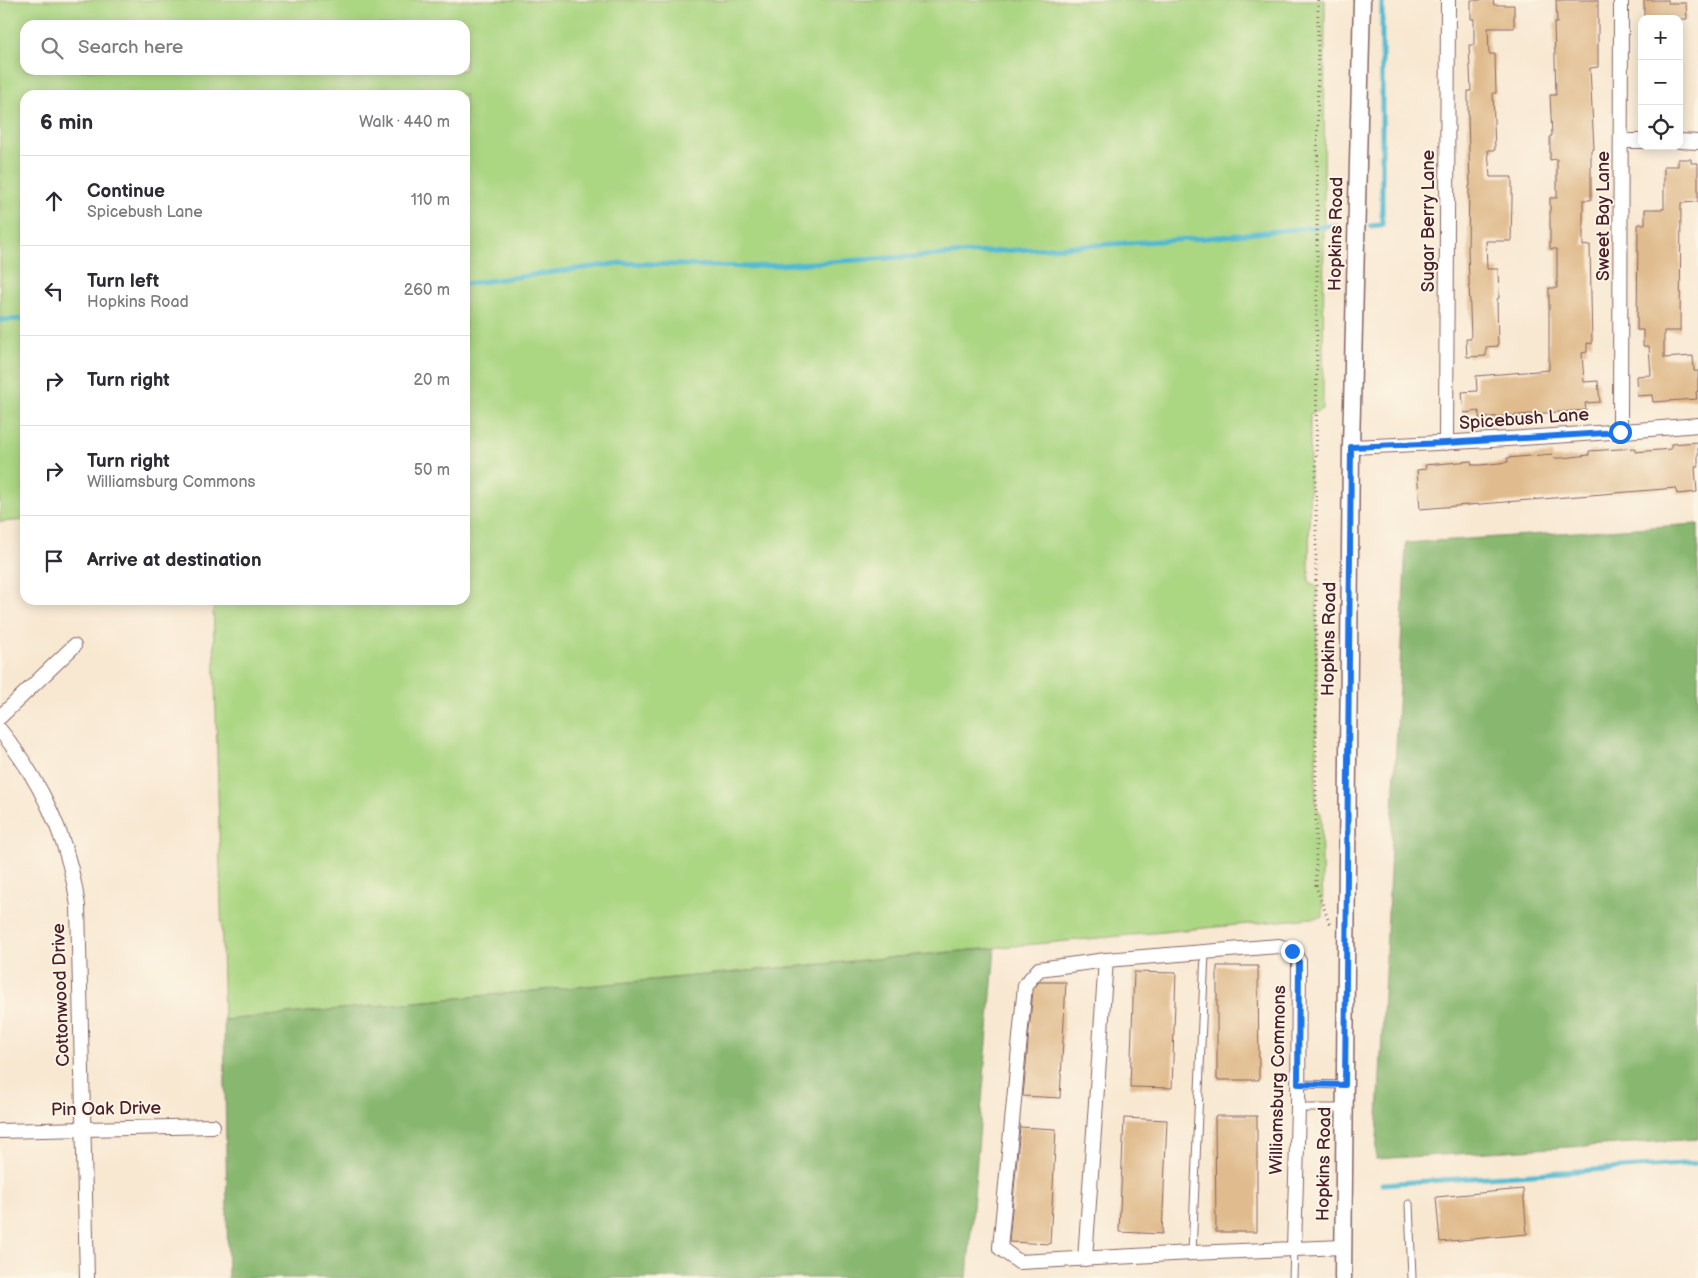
<!DOCTYPE html>
<meta charset="utf-8">
<style>
body{margin:0;font-family:"Balsamiq Sans",sans-serif;background:#f2f2f3;color:#2b2b33}
.controls{position:absolute;right:15px;top:15px;display:grid;overflow:hidden;border-radius:10px;box-shadow:0 2px 12px #0003}
.controls button{width:45px;height:45px;display:grid;place-items:center;padding:0;border:0;border-bottom:1px solid #e1e1e2;background:#fff;color:#2b2b33;font:25px sans-serif}
.stop{position:absolute;width:15px;height:15px;margin:-11px;border:4px solid #1a73e8;border-radius:50%;background:#fff}
.stop.end{background:#1a73e8;border-color:#fff;box-shadow:0 1px 5px #0008}
.list{margin:0;padding:0;list-style:none}
h2{display:flex;justify-content:space-between;align-items:center;height:65px;margin:0;padding:0 20px;font-size:21px}
h2 small{font-size:16px;font-weight:400;color:#7c7c81}
.list li{display:grid;grid-template-columns:32px 1fr auto;gap:15px;align-items:center;box-sizing:border-box;height:90px;padding:0 20px;border-top:1px solid #e1e1e2}
.list b{display:block;font-size:19px;white-space:nowrap}
.list p{margin:0;font-size:16px;white-space:nowrap;color:#7c7c81}
.list em{font-size:16px;font-style:normal;color:#7c7c81}
.icon{flex:none;width:28px;height:28px;fill:none;stroke:currentColor;stroke-width:2;stroke-linecap:round;stroke-linejoin:round}
.map{position:relative;flex:none;width:1698px;height:1278px;overflow:hidden}
.search{position:absolute;background:#fff;box-shadow:0 2px 12px #0003;left:20px;top:20px;width:450px;height:55px;display:flex;align-items:center;gap:12px;box-sizing:border-box;padding:0 18px;border-radius:15px;color:#7c7c81;font-size:19px}
.panel{position:absolute;background:#fff;box-shadow:0 2px 12px #0003;left:20px;top:90px;width:450px;height:515px;border-radius:15px}
.map>svg:first-child{display:block}
.green{fill:#abd682;stroke:#7a7a56;fill-rule:evenodd}
.forest{fill:#88b770;stroke:#696b4e}
.lines{fill:none;stroke-linecap:round;stroke-linejoin:round}
.stream{stroke:#52b9d0;stroke-width:5}
.building{fill:#e0bb8d}
.service-casing{stroke:#876565;stroke-width:9}
.minor-casing{stroke:#876565;stroke-width:16}
.tertiary-casing{stroke:#876565;stroke-width:19}
.path{stroke:#876565;stroke-width:3;stroke-dasharray:1 4;stroke-linecap:butt}
.service{stroke:#fff;stroke-width:7}
.minor{stroke:#fff;stroke-width:14}
.tertiary{stroke:#fff;stroke-width:16}
.route{stroke:#1a73e8;stroke-width:6}
.labels{text-anchor:middle;dominant-baseline:central;stroke-width:4;stroke-linejoin:round;paint-order:stroke}
.street-label{font-size:18px;fill:#4a1f2b;stroke:#fcf5e5}
</style>
<div class="map">
<svg width="1698" height="1278" viewBox="0 0 1698 1278">
<rect width="100%" height="100%" fill="#fcf5e5"/>
<filter id="ink" filterUnits="userSpaceOnUse"><feTurbulence type="fractalNoise" baseFrequency=".02" numOctaves="2"/><feDisplacementMap in="SourceGraphic" scale="10" xChannelSelector="R" yChannelSelector="G"/><feConvolveMatrix kernelMatrix="1 2 1 2 8 2 1 2 1" color-interpolation-filters="sRGB"/></filter>
<filter id="wash" filterUnits="userSpaceOnUse"><feTurbulence type="fractalNoise" baseFrequency=".0096" numOctaves="4" result="noise"/><feDisplacementMap in="SourceGraphic" scale="20" xChannelSelector="R" yChannelSelector="G"/><feGaussianBlur stdDeviation="1.12" result="paint"/><feColorMatrix in="noise" values="0 0 0 0 0 0 0 0 0 0 0 0 0 0 0 0 0 1.4 0 .05"/><feComposite in="paint" operator="in"/></filter>
<g filter="url(#wash)">
<rect width="100%" height="100%" fill="#f8e8d2"/>
<path class="green" d="M0,0H1325L1323,409L1310,414L1309,582L1317,586L1316,808L1321,813L1323,917L224,1020L213,600H465V95H25V520L0,522ZM25,25H465V70H25Z"/>
<path class="forest" d="M1698,524V1139L1376,1159L1406,543Z
M995,948L967,1278H228L224,1020Z"/>
<g class="lines">
<path class="stream" d="M1370,226L1382,225V0
M465,284L621,263L747,267L1207,238L1336,225
M0,320L25,319
M1382,1184L1698,1163"/>
</g>
<g id="blocks">
<path class="building" d="M1471,0H1493L1494,5H1514V28H1488L1489,54H1495L1496,93H1493L1495,150H1488L1490,177H1512V200L1511,241H1486L1487,269H1498L1499,298L1497,299L1498,346L1486,347V356L1467,357L1466,339H1471L1468,251L1469,186H1470L1468,116V91H1471L1469,45H1474V19H1471Z
M1556,0H1598V67L1590,68L1594,149L1591,150V200H1583V246L1590,245L1592,344L1587,343V352L1582,353L1584,382L1598,381L1600,402L1585,403L1586,410L1479,418V411L1464,413L1462,392L1477,391L1476,376L1549,370V288H1557V249H1550V198H1557V159L1550,160V136H1552L1550,95H1556L1554,23H1557Z
M1644,0H1668V3H1686L1687,19H1644Z
M1678,159H1691V163H1698V202L1681,203L1680,331H1664V358L1693,356L1694,371H1698V391L1696,392L1697,399L1653,402L1652,395L1637,396L1636,376L1651,375L1649,346H1643V330H1637L1638,224H1645V209H1664V166H1678Z
M1698,442V467H1695L1697,492L1677,494L1676,488L1420,509L1417,470L1426,469L1425,465L1471,461L1472,465H1481L1508,462L1507,458L1552,454L1553,458H1563L1589,455V451L1635,448V452L1671,449V444Z
M1217,966H1258L1259,1080H1217Z
M1134,972L1176,973L1172,1088L1130,1087Z
M1039,982H1066L1060,1098L1023,1096L1033,989Z
M1215,1116H1257V1232H1216Z
M1124,1118L1167,1120L1162,1234L1119,1232Z
M1020,1127L1056,1129L1050,1244L1009,1242Z
M1523,1189L1527,1234L1440,1242L1436,1197Z"/>
</g>
</g>
<g filter="url(#ink)">
<use href="#blocks" fill-opacity="0" stroke="#876565" stroke-width="1"/>
<g class="lines">
<defs>
<path id="service" d="M1298,1084L1345,1085
M1298,1108H1345
M1409,1204L1412,1278
M1192,1253L1205,952
M1293,1278L1294,1249"/>
<path id="minor" d="M1622,141H1642
M1679,141L1698,142
M1620,432L1621,0
M1446,443L1448,0
M1351,447C1467,442 1583,435 1698,425
M0,717L74,646
M0,730C42,782 69,840 78,906L87,1278
M0,1131L213,1126
M1294,1249L1298,1108L1299,961L1292,951L1279,946L1106,960L1039,969L1025,985L1000,1248L1019,1262L1192,1253L1343,1247
M1085,1259L1106,960"/>
<path id="tertiary" d="M1343,1278L1351,447L1362,0"/>
</defs>
<use href="#service" class="service-casing"/>
<use href="#minor" class="minor-casing"/>
<use href="#tertiary" class="tertiary-casing"/>
<path class="path" d="M1318,0L1316,535V886L1330,925"/>
<use href="#service" class="service"/>
<use href="#minor" class="minor"/>
<use href="#tertiary" class="tertiary"/>
</g>
</g>
<g class="lines" filter="url(#ink)">
<path class="route" d="M1292,951L1299,962L1298,1084L1345,1085L1351,447L1446,443L1620,432"/>
</g>
<g class="labels">
<g class="street-label">
<text transform="translate(1603 216) rotate(-90)">Sweet Bay Lane</text>
<text transform="translate(1428 221) rotate(-90)">Sugar Berry Lane</text>
<text transform="translate(1336 234) rotate(-89)">Hopkins Road</text>
<text transform="translate(1524 419) rotate(-4)">Spicebush Lane</text>
<text transform="translate(1329 639) rotate(-89)">Hopkins Road</text>
<text transform="translate(61 995) rotate(-92)">Cottonwood Drive</text>
<text transform="translate(1278 1080) rotate(-89)">Williamsburg Commons</text>
<text transform="translate(106 1109) rotate(-1)">Pin Oak Drive</text>
<text transform="translate(1324 1164) rotate(-89)">Hopkins Road</text>
</g>
</g>
</svg>
<div class="controls">
<button>+</button>
<button>−</button>
<button><svg class="icon" aria-label="locate" viewBox="0 0 24 24"><circle cx="12" cy="12" r="6"/><path d="M12 2v4M12 18v4M2 12h4M18 12h4"/></svg></button>
</div>
<div class="stop" style="left:1620px;top:432px"></div>
<div class="stop end" style="left:1292px;top:951px"></div>
<div class="search"><svg class="icon" aria-label="search" viewBox="0 0 24 24"><circle cx="10" cy="10" r="6"/><path d="M15 15l6 6"/></svg>Search here</div>
<section class="panel">
<h2>6 min<small>Walk · 440 m</small></h2>
<ul class="list">
<li><svg class="icon" aria-label="ahead" viewBox="0 0 24 24"><path d="M12 20V5M6 11l6-6 6 6"/></svg><div><b>Continue</b><p>Spicebush Lane</p></div><em>110 m</em></li>
<li><svg class="icon" aria-label="left" viewBox="0 0 24 24"><path d="M17 20v-9H6M10 6l-5 5 5 5"/></svg><div><b>Turn left</b><p>Hopkins Road</p></div><em>260 m</em></li>
<li><svg class="icon" aria-label="right" viewBox="0 0 24 24"><path d="M7 20v-9h11M14 6l5 5-5 5"/></svg><div><b>Turn right</b></div><em>20 m</em></li>
<li><svg class="icon" aria-label="right" viewBox="0 0 24 24"><path d="M7 20v-9h11M14 6l5 5-5 5"/></svg><div><b>Turn right</b><p>Williamsburg Commons</p></div><em>50 m</em></li>
<li><svg class="icon" aria-label="arrive" viewBox="0 0 24 24"><path d="M6 21V4h12l-3 4 3 4H6"/></svg><div><b>Arrive at destination</b></div></li>
</ul>
</section>
</div>
